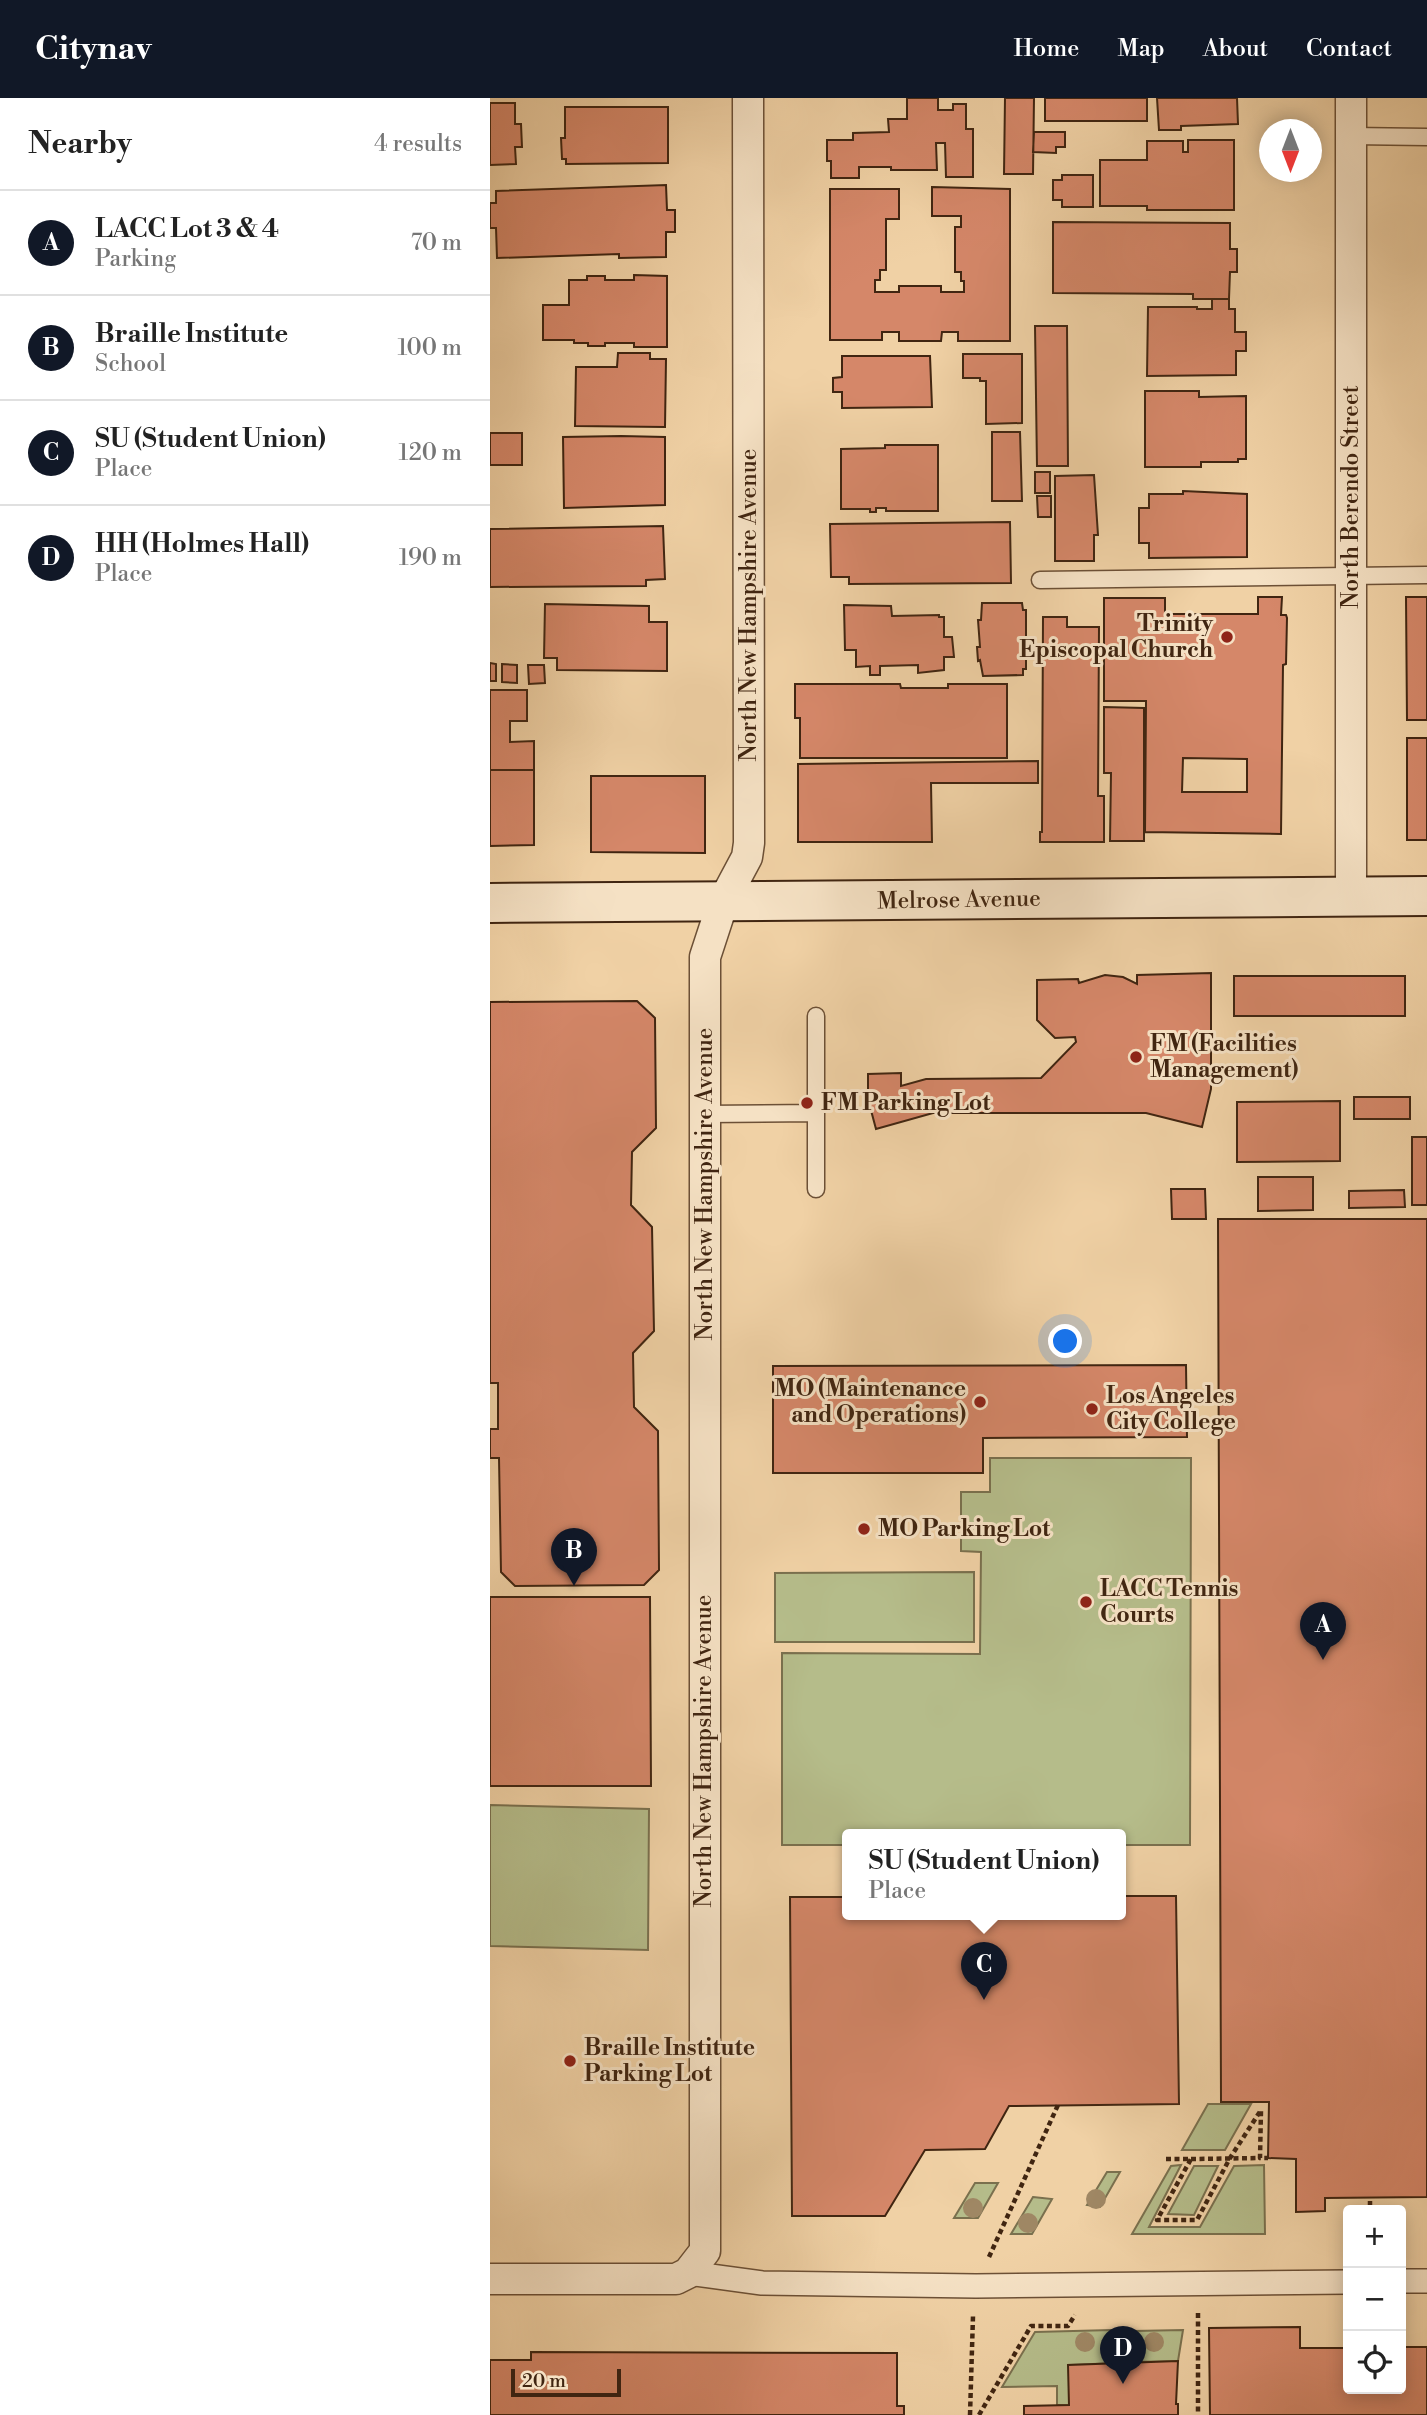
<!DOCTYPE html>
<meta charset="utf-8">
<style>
body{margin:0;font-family:"Libre Bodoni",serif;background:#f2f2f2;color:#222}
.controls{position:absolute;right:21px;bottom:21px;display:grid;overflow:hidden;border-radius:7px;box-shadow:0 4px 18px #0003}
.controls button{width:63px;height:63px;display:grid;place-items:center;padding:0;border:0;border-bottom:2px solid #e0e0e0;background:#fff;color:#222;font:35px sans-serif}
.compass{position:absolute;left:769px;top:21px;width:63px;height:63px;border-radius:50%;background:#fff;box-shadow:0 4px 18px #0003;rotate:180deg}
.scale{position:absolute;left:21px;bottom:18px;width:110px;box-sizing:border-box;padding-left:7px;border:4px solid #402511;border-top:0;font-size:19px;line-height:24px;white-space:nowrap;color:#402511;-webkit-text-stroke:5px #f5e1c4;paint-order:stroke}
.you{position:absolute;left:576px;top:1244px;width:24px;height:24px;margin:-18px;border:5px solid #fff;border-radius:50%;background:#1a73e8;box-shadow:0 0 0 10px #1a73e833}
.badge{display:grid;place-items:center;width:46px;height:46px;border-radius:50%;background:#111827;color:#fff;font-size:23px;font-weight:700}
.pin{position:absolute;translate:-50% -58px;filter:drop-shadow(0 2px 4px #0008)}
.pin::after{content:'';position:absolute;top:37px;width:24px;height:21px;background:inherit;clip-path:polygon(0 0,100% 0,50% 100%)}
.popup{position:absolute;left:352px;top:1731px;width:284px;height:91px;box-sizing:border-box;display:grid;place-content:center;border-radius:7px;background:#fff;filter:drop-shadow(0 2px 5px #0005);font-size:23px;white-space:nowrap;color:#767676}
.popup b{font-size:26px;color:#222}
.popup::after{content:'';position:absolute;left:50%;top:100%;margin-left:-14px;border:14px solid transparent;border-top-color:#fff}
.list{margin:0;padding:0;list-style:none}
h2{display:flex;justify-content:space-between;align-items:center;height:91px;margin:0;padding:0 28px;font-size:30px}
h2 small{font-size:23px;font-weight:400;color:#767676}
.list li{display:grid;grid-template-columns:46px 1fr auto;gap:21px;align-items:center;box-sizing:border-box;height:105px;padding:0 28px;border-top:2px solid #e0e0e0}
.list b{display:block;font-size:26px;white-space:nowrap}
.list p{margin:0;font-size:23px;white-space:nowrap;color:#767676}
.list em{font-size:23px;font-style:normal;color:#767676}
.icon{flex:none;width:38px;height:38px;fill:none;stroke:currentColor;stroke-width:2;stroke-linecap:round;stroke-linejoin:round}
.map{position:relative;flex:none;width:937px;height:2317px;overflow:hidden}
header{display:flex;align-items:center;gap:42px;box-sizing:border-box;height:98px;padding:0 35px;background:#111827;color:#fff}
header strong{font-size:33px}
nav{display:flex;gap:38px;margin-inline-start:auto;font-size:24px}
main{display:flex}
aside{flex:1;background:#fff}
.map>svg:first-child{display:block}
.green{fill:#b5bc8a;stroke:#7a704e;stroke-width:2}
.building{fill:#d58769;stroke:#402511;stroke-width:2;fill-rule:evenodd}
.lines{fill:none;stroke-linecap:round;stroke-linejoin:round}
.service-casing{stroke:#6c5036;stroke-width:19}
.pedestrian-casing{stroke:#6c5036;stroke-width:26}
.minor-casing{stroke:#6c5036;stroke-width:33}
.secondary-casing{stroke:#402511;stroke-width:42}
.path{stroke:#402511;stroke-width:4.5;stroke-dasharray:5 3.5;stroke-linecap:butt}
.service{stroke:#f5e1c4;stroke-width:16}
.pedestrian{stroke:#f5e1c4;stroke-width:23}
.minor{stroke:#f5e1c4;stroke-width:30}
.secondary{stroke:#f5e1c4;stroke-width:38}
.tree{fill:#9f8764}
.poi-dot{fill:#8f2418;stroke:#f5e1c4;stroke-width:2.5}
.labels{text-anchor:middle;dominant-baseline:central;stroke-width:6;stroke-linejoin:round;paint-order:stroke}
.street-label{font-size:23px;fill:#402511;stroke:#f5e1c4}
.poi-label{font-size:23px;font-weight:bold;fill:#402511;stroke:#f5e1c4;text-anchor:start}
</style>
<header>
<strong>Citynav</strong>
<nav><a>Home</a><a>Map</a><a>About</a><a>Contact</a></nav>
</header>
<main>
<aside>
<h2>Nearby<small>4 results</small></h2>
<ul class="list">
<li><span class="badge">A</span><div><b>LACC Lot 3 &amp; 4</b><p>Parking</p></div><em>70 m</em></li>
<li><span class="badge">B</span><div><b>Braille Institute</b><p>School</p></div><em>100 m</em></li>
<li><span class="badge">C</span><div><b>SU (Student Union)</b><p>Place</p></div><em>120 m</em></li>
<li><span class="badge">D</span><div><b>HH (Holmes Hall)</b><p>Place</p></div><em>190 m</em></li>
</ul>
</aside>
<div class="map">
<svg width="937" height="2317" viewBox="0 0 937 2317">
<rect width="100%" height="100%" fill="#f0d1a5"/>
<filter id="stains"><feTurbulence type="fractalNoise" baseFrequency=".00286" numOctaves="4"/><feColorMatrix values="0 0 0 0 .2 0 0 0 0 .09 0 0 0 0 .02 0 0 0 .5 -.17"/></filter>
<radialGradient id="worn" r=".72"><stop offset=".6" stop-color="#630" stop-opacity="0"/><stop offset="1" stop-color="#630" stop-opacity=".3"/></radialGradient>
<path class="green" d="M500,1360H701L700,1747H631L630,1736H358L357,1747H292V1555L490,1556L491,1454L471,1453V1394H500Z
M484,1474V1544H285V1475Z
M0,1707L159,1711L158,1852L0,1848Z
M718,2006H761L735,2052H692Z
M691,2067L659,2129H710L744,2068L774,2067L775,2136H642L681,2068Z
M704,2068H728L704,2117L678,2116Z
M617,2074H630L610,2109L597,2107Z
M485,2085H508L488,2120H464Z
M543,2099L562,2101L542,2136H521Z
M622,2232L628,2233L627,2265L579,2267V2307H567V2288L512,2289L545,2234Z
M693,2232L688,2263L643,2264L644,2233Z"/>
<path class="building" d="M417,0H448V12H463V6H476V31H483V79H456L455,45H446L447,72H401V69H369V80H341V63H337V42H363V35L399,34L398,21H417Z
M515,0H544L543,76H514Z
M555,0H657V23H555Z
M667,0H747L748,26L691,28V32H669Z
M0,5H25V26H31L32,49H25L26,66L0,67Z
M75,9H178V65L76,66V61H72L71,40H75Z
M544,34H575V49H566V55L543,54Z
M698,42H744V112H657V108H610V62H657V43H693V54H698Z
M572,77H603V109H572V102H563V82H572Z
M176,87L177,112H185V134H176V159L129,160V156L7,160L6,130H0V105H6V93Z
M442,89L520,91V243H468V234H452L451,243H409V234H392V242H340V91H409V121H396V172H390V182H385V194H409V188H451V194H474V183H471V174H465V129H471V118H442Z
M563,124L740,125V151H747V174H740L739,201H703V196L563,195Z
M144,177L177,178V249H144V245H115V248H98V245H84V242H53V207H79V182H97V178H115V182H144Z
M722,201H739V211H745V234H756V253H746V277L657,278L658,209H707V211H722Z
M545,228H577L578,368H547Z
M128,255H160V261H176L175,329L85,328L86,269H127Z
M473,256H532V325L496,326V283H490V280H473Z
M352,258H440L442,309L352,310V294H343V280L352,279Z
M655,293H709V299L756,298V361H748V364H711V369H655Z
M502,334H530L532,403H502Z
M0,335H32V367H0Z
M131,338L175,339V407L74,410L73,339Z
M395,347H448V413H396V410H386V414H380V411H351V351L395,350Z
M545,374H560V395H545Z
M604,377L608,437H604V463H565V378Z
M693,393L757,396V459L659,460V445H649V410H659V396H693Z
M547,398H561V419H548Z
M520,424L521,485L359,486V479H341L340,426Z
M173,428L175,481L156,482V488L0,489V431Z
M768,499H792L791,517H796L797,520L796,566L793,567L791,736L655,734L656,603H614V500H675V516H768ZM693,660L757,661V694H692Z
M916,499H937V622H917Z
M492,505H532L533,512H536V571H533V577L493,578L490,562L488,563L487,549H490L488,522H491Z
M55,506L159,508V524H177V573L67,572V560H54Z
M354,507L401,508L402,518L449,517V519H454V539H462L464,559H454V572L428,575V567L390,568V577H380V568L366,569V552H355Z
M553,519H577V529H609L608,698H614V744H550V734H552Z
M0,565L6,566V583H0Z
M12,566L27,567V585L12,584Z
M38,567H54L55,585L39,586Z
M305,586H410L411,590H458V586H517V660H310V620H305Z
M0,592H37V623H20V644L44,643V672H0Z
M614,609L654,610V743H620L621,675H614Z
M917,640H937V742H917Z
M548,663V685H441L442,744H308V666Z
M0,672H44V747L0,748Z
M101,678H215V755L101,754Z
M721,875V991L712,1029L656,1015H443L386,1031L378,1001V976L411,975V988L436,981L551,980L586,944L585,939L565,940L547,922V882L588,881L589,885L615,877L633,879L647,886V877Z
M744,878H915V918H744Z
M147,903L165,920L166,1030L142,1054L141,1107L162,1129L164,1233L143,1255L144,1309L168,1333L169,1472L154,1487L25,1488L11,1474L9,1360H0V1331H8V1285H0V904Z
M864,999H920V1021H864Z
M850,1003V1063L747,1064V1004Z
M922,1039H937V1107H922Z
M768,1079H823V1112L768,1113Z
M681,1091H715L716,1121H682Z
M914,1092L915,1109L859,1110V1093Z
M728,1121H937V2099L835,2100V2113L806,2114V2061L778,2060L779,2004H731Z
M696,1267L697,1339L493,1340V1375H283V1268Z
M0,1499H160L161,1688H0Z
M630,1798H686L689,2006L519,2008L495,2051L435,2052L395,2118H302L300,1799H358V1816H630Z
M810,2229V2250H858V2291H911V2249H937V2317H720L719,2230Z
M41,2254L407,2255V2308H414V2317H0V2262H41Z
M688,2263L686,2306H688V2317H534V2308L579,2307L578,2267Z"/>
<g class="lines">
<defs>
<path id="service" d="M861,38L937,39
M550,482L937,477
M326,918V1091
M215,1016L326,1015"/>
<path id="pedestrian" d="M198,2175L272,2185L486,2188L858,2184
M911,2183H937"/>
<path id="minor" d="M861,0V799
M0,2181H186L198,2175L215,2153V859L233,804L257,759L259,745L258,0"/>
<path id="secondary" d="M0,805L937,798"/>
</defs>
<use href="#service" class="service-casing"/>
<use href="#pedestrian" class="pedestrian-casing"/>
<use href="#minor" class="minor-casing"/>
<use href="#secondary" class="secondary-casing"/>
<path class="path" d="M676,2061H701L667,2122H707L740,2060L771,2012L770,2060H778
M701,2061L770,2060
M880,2103V2112
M499,2159L568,2007
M708,2215V2317
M480,2317L483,2218
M489,2317L541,2228H578L585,2217"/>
<use href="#service" class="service"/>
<use href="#pedestrian" class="pedestrian"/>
<use href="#minor" class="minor"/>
<use href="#secondary" class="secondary"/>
</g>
<g class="tree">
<circle cx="606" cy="2101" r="10"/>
<circle cx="483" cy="2110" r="10"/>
<circle cx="538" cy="2125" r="10"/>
<circle cx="595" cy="2244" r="10"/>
<circle cx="664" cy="2244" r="10"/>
</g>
<g class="poi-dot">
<circle cx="737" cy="539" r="7"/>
<circle cx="646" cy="959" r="7"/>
<circle cx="317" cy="1005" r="7"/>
<circle cx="490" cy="1304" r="7"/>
<circle cx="602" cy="1311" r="7"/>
<circle cx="374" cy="1431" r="7"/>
<circle cx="596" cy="1504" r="7"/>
<circle cx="80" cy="1963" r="7"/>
</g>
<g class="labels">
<g class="street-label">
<text transform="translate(861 399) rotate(-90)">North Berendo Street</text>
<text transform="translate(259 507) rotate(-90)">North New Hampshire Avenue</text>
<text transform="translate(469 802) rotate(-1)">Melrose Avenue</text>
<text transform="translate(215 1086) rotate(-90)">North New Hampshire Avenue</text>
<text transform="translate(214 1653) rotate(-90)">North New Hampshire Avenue</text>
</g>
<g class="poi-label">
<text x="723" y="526" text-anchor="end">Trinity<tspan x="723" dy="26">Episcopal Church</tspan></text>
<text x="660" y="946">FM (Facilities<tspan x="660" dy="26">Management)</tspan></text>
<text x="331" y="1005">FM Parking Lot</text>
<text x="476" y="1291" text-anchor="end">MO (Maintenance<tspan x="476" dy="26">and Operations)</tspan></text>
<text x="616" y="1298">Los Angeles<tspan x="616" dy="26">City College</tspan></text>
<text x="388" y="1431">MO Parking Lot</text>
<text x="610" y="1491">LACC Tennis<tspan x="610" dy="26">Courts</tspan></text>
<text x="94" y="1950">Braille Institute<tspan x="94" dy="26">Parking Lot</tspan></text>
</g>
</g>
<rect width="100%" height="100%" filter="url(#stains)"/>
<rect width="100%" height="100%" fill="url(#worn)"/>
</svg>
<div class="controls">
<button>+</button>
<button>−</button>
<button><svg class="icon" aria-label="locate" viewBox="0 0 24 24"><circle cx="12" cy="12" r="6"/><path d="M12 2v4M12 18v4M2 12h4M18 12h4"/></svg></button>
</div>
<svg class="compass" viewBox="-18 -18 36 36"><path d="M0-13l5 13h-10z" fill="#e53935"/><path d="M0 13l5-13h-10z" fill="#767676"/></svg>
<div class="scale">20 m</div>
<div class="you"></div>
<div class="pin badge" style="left:833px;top:1562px">A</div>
<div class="pin badge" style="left:84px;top:1488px">B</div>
<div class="pin badge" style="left:494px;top:1902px">C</div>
<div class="popup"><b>SU (Student Union)</b>Place</div>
<div class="pin badge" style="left:633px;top:2286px">D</div>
</div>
</main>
